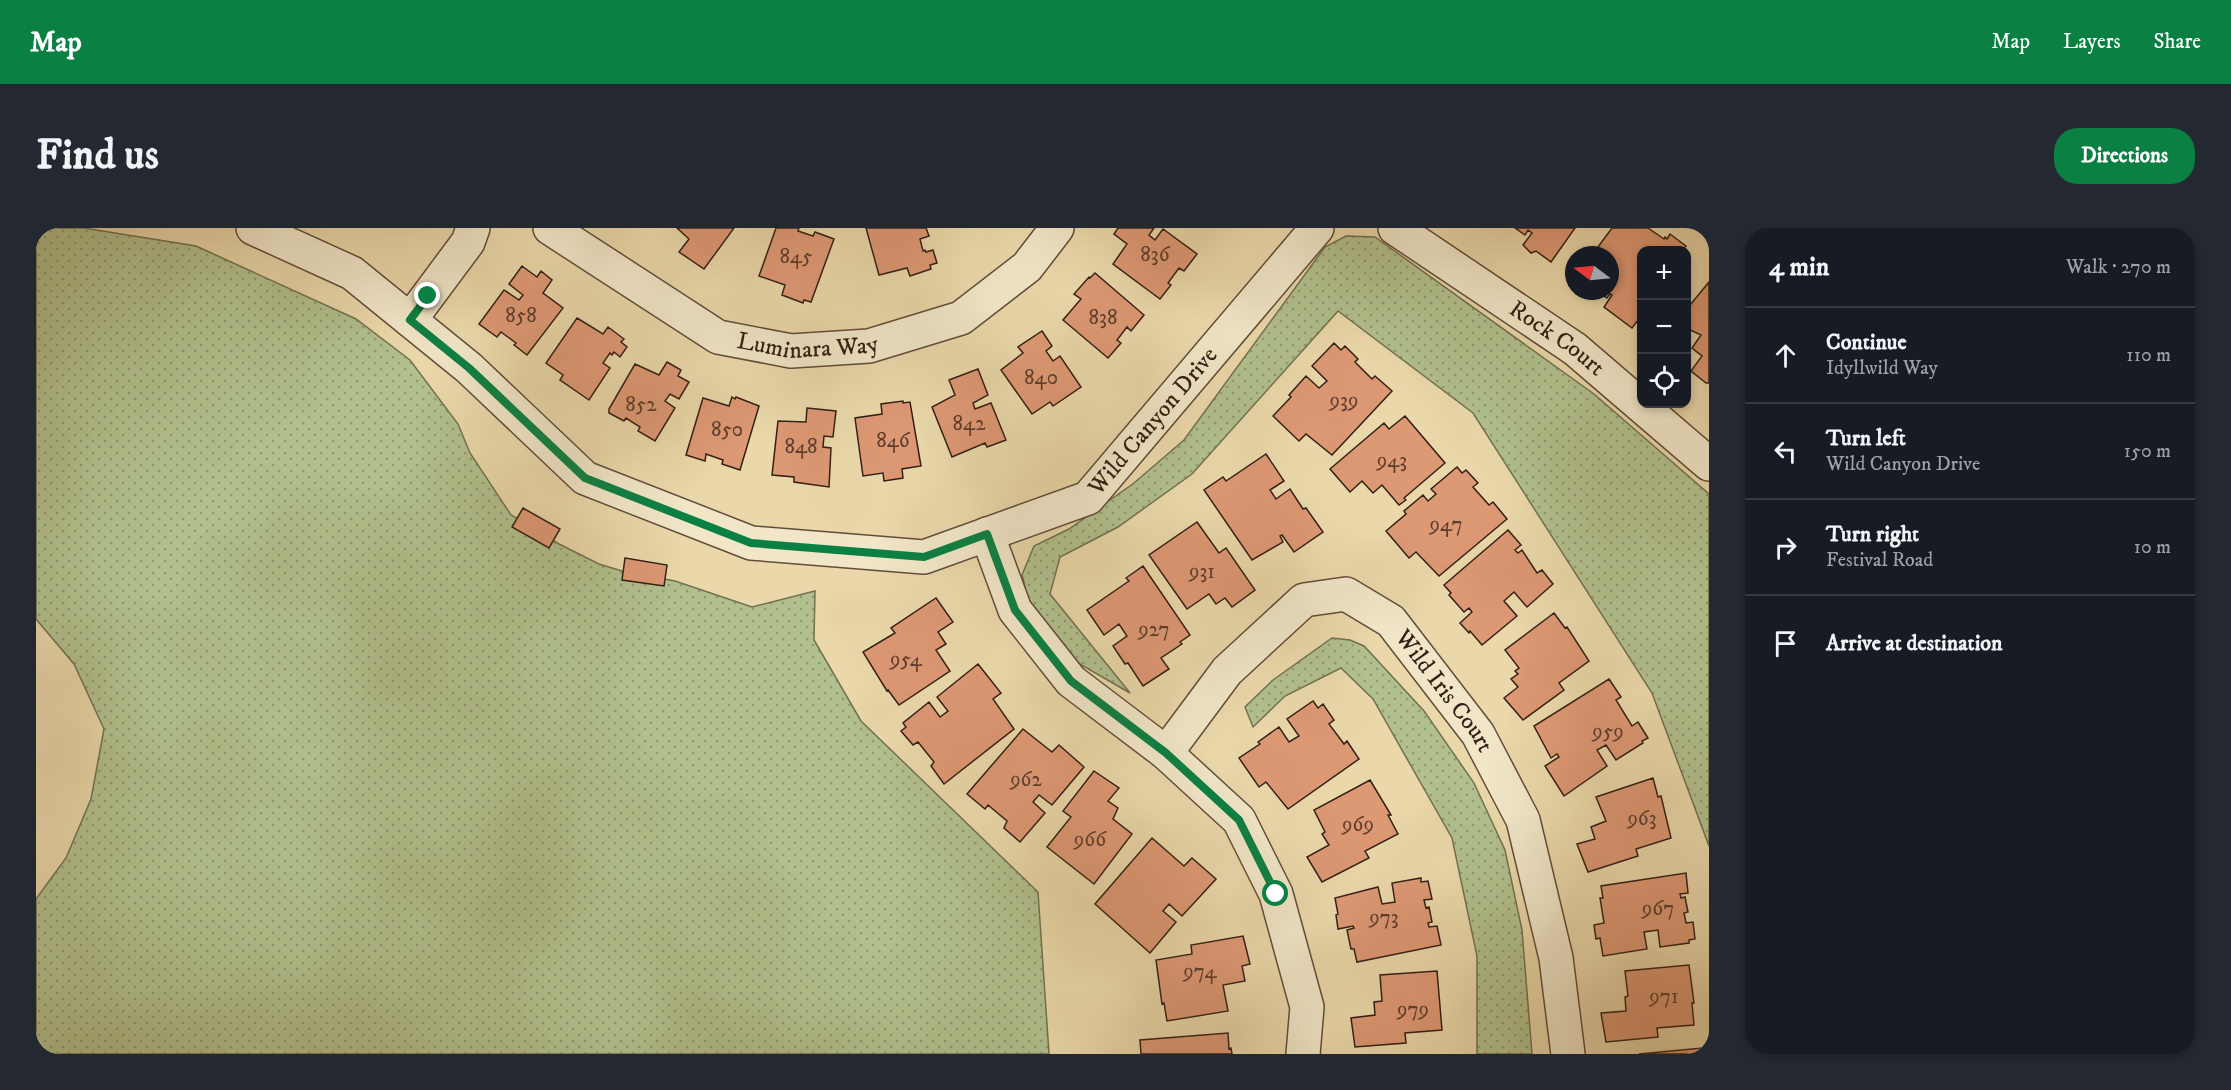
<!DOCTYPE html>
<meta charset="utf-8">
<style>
body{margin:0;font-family:"IM FELL DW Pica",serif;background:#242831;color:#f1f3f6}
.controls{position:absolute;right:18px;top:18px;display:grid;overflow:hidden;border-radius:12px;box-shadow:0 3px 9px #0003}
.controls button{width:54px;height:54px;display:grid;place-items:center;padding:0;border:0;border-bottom:2px solid #363941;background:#171b24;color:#f1f3f6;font:30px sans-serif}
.compass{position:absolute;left:1529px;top:18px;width:54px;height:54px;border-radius:50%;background:#171b24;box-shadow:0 3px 9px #0003;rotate:286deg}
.stop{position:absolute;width:18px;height:18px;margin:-14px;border:4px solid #0b8043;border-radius:50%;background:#fff}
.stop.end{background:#0b8043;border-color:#fff;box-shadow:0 2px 6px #0008}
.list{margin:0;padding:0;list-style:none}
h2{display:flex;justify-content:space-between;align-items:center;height:78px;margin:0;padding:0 24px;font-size:26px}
h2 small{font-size:20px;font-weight:400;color:#9ea1a6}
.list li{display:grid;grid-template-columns:39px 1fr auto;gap:18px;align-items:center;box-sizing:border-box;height:96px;padding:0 24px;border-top:2px solid #363941}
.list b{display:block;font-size:22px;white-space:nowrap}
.list p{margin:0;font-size:20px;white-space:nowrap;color:#9ea1a6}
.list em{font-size:20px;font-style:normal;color:#9ea1a6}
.icon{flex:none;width:33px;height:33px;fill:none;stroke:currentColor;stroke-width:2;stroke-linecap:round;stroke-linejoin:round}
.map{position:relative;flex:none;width:1673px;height:826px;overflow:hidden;border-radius:24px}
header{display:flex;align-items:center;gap:36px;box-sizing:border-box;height:84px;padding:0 30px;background:#0b8043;color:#fff}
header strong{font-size:28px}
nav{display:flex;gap:33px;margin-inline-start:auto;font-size:21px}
.intro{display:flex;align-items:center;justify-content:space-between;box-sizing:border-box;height:144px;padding:0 36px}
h1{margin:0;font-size:42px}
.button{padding:15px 27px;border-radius:24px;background:#0b8043;color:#fff;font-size:21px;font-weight:700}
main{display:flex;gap:36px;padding:0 36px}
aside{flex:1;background:#171b24;border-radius:24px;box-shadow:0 3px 9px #0003}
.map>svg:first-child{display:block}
.grass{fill:url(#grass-dots);stroke:#727051;stroke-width:1.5}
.building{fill:#dd9874;stroke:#331f15;stroke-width:1.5}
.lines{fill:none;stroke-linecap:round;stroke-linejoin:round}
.minor-casing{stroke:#614d3a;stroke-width:36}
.minor{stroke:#f1e6c8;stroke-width:33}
.route{stroke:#0b8043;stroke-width:8}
.labels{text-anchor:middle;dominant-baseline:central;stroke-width:6;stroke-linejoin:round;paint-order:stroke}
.number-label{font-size:21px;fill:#5e3d2d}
.street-label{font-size:24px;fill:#331f15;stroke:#f1e6c8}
</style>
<header>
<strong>Map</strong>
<nav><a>Map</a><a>Layers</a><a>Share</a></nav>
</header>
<div class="intro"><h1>Find us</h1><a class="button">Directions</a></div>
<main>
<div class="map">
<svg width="1673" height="826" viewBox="0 0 1673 826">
<defs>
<pattern id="grass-dots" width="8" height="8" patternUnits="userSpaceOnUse" patternTransform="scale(1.5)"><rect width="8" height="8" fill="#b1c08d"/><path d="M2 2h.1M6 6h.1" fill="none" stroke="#919b72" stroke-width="1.8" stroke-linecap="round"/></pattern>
</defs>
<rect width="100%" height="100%" fill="#ead8aa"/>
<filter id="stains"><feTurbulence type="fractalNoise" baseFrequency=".00333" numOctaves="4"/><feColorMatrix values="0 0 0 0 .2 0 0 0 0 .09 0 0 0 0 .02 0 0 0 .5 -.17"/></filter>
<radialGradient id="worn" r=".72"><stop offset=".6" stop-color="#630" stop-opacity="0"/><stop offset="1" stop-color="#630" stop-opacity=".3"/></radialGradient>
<path class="grass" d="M18,0H48L160,18L320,91L374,132L422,196L434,225L475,287L523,316L563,336L586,343L639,353L716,379L779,363L778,412L825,493L1002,664L1013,826H0V671L30,630L55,571L68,501L38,436L0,391V3Z
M1310,8L1339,9L1558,166L1673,266V618L1616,465L1437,185L1302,83L1156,246L1082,299L1024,329L1014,366L1094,465L1035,431L992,371L986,347L998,318L1033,301L1098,255L1148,212L1289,19Z
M1296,410L1314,412L1328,418L1388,483L1438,555L1469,622L1486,702L1496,826H1441V728L1416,610L1337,471L1305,440L1249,468L1217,499L1209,479L1237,452Z"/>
<path class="building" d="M641,0H698L668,41L643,24L653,11Z
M740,0H763L762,3L777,8L779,4L798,11L775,74L768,72L767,75L746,67L749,57L723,48Z
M830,0H890L893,8L884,11L887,23L889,22L890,24L897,22L901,35L894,37L895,41L874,48L871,40L843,47Z
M1082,0H1118L1113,7L1119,12L1127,1L1161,26L1148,43L1143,40L1132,55L1135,57L1124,71L1077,36L1091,16L1078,6Z
M1479,0H1539L1515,34L1500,23L1495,25L1487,17L1496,5L1492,2L1489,7Z
M1576,0H1612L1628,11L1629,9L1631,11L1634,6L1650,18L1646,22H1606V87L1596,100L1568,79L1576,67L1574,66L1571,70L1560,63H1574V27H1556Z
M486,38L501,49L505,43L516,52L507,65L527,80L491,127L478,117L480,115L465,104L461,109L443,96L468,62L483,72L487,67L473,56Z
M1059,45L1108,87L1095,103L1091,99L1081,112L1085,115L1072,130L1027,92L1045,71L1038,66L1053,49L1054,50Z
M1673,54V155H1670L1655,143L1666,128L1656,120L1665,107L1650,100V82Z
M541,90L567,106L572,99L588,111L585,114L591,119L584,129L578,124L576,127L574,125L567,135L574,140L553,172L524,152L527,147L510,135Z
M1006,103L1016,118L1010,123L1017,133L1024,128L1045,159L1017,178L1014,174L996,186L965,142L987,125L982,119Z
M1298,115L1305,122L1309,118L1322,131L1319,134L1336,151L1339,148L1356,163L1296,227L1270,206L1263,213L1237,188L1255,169L1253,167L1270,148L1283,160L1291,153L1276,138Z
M631,134L645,142L642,148L653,154L643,171L634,166L629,173L639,180L619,213L602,203L604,199L590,190L588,193L573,185V181L599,136L623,147Z
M942,141L952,167L937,175L939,181L955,175L970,212L951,219L949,215L916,229L896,179L919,167L913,152Z
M696,169L699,171L700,169L723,178L704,242L686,236L687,232L670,226L669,233L650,227L667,170L693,178Z
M867,173V175L874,174L885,238L866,241L867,250L848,253L847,245L827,248L819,190L846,186L845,176Z
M771,180L800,183L797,209L788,208L787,219L795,220L793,259L758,254V249L736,247L742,193L770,194Z
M1369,188L1409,235L1368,270L1370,272L1363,277L1346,257L1337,265L1326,253L1314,264L1294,241L1348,195L1353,201Z
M1230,226L1248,253L1234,262L1240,271L1254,261L1267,281L1270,280L1287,304L1258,324L1246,307L1244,308L1247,314L1216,332L1168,262L1187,249L1190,253Z
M1421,239L1426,245L1430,242L1442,255L1437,259L1453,277L1457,274L1471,291L1403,348L1380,324L1373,330L1350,303L1370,286L1368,283L1387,267L1392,273L1400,266L1395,261Z
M487,280L524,301L513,320L476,299Z
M1161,294L1183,325L1190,320L1219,362L1196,379L1189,370L1180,376L1173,366L1151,381L1113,327Z
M1472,302L1485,317L1479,322L1482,325L1486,322L1501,345L1506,342L1517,356L1491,379L1478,364L1468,373L1481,388L1446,417L1434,403L1433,405L1424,395L1436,384L1433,380L1428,384L1413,367L1415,365L1408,357Z
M589,330L631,337L628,358L586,352Z
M1107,338L1154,407L1144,414L1146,416L1125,430L1133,441L1107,458L1092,435L1089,436L1077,418L1091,408L1083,396L1068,407L1051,382L1093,353L1090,350Z
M900,370L917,394L902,404L910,416L900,422L914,443L863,477L852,462L851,463L827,424L859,405L855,400Z
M1518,385L1529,400L1531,399L1553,433L1523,455L1528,462L1487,492L1468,470L1482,459L1475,451L1482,446L1479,443L1483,440L1469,422Z
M942,436L965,465L957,471L978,501L908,556L895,538L898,534L882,514L877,517L865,503L870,499L867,495L893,474L904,489L912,483L901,469Z
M1573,451L1585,469L1580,472L1596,498L1602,494L1612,510L1606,513L1607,515L1580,532L1570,517L1561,522L1571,538L1528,568L1509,538L1523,529L1521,526L1515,530L1498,498Z
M1277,473L1282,480L1287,476L1298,492L1293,496L1308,516L1311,513L1323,531L1252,581L1230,554L1223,559L1203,530L1224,516L1222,514L1243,499L1253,514L1263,508L1251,491Z
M987,501L1016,524L1023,517L1048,539L1016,577L1003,567L997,574L1009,585L984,614L968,600L971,593L952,577L949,581L931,566Z
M1058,543L1083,560L1072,573L1082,580L1077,591L1096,606L1058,656L1011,619L1035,589L1027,583Z
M1617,550L1622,569L1625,568L1635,610L1600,621L1602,628L1552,644L1541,616L1559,611L1555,599L1570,593L1560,569Z
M1334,552L1355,587H1352L1362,606L1329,623L1333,630L1286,654L1271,629L1293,617L1286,606L1289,604L1278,582Z
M1116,610L1148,638L1156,630L1180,651L1146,688L1133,676L1127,683L1140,694L1114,725L1059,676Z
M1650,645L1652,665L1644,666L1645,670L1649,669L1652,684L1648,685L1650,695L1657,694L1659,711L1653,712V715L1624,719L1622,702L1608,704L1611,721L1567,728L1564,710L1560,711L1558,697L1568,695L1564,670H1567L1565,658Z
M1385,650V654L1392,653L1396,671L1388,672L1390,680L1393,679L1396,694L1392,695L1393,699L1401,698L1405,717L1321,734L1318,721H1315L1311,702L1318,700L1317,698L1302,701L1300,687L1302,686L1299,670L1342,659L1346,676L1359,674L1356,655Z
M1207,708L1214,736L1206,738L1209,753L1187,757L1192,783L1131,793L1128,775L1126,776L1120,732L1156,726L1155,717Z
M1653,737L1658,775H1656L1658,797L1621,800L1622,809L1570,814L1565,785L1590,783L1589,769L1592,768L1589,743Z
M1401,743L1406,802L1369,805L1370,815L1319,819L1315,790L1339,787L1338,774L1346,773L1344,747Z
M1192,805L1193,821L1195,820L1196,826H1105L1104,812Z
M1666,820V826H1603Z"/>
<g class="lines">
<defs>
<g id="minor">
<path id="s1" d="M217,0L316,45L433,140L549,250L715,315L888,329L1052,270L1281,0"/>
<path id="s2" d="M514,0L682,109L755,123L833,118L925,90L991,39L1021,0"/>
<path id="s3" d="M1359,0L1539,121L1673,236"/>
<path d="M374,92L432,14L437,0"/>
<path d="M951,306L979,382L1035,453L1130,525L1203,592L1240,666L1271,779L1267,826"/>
<path id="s4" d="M1130,525L1191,443L1268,372L1310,366L1355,393L1442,506L1487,592L1520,730L1532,826"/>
</g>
</defs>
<use href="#minor" class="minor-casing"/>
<use href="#minor" class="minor"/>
</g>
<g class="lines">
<path class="route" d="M392,68L374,92L433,140L549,250L715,315L888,329L951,306L979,382L1035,453L1130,525L1203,592L1240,666"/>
</g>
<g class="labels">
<g class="number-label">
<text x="1119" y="27">836</text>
<text x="760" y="29">845</text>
<text x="485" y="88">858</text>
<text x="1067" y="90">838</text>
<text x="1005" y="150">840</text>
<text x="1308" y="173">939</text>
<text x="605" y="177">852</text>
<text x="933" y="196">842</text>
<text x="691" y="202">850</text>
<text x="857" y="213">846</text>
<text x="765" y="219">848</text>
<text x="1356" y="233">943</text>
<text x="1410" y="297">947</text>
<text x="1166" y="344">931</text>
<text x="1118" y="402">927</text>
<text x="870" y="432">954</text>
<text x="1572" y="504">959</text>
<text x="990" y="552">962</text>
<text x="1606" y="591">963</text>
<text x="1322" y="597">969</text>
<text x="1054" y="612">966</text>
<text x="1622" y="681">967</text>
<text x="1348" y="690">973</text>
<text x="1164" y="744">974</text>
<text x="1628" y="769">971</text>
<text x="1377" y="782">979</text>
</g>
<g class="street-label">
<text stroke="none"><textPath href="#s2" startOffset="291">Luminara Way</textPath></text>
<text stroke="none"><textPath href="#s3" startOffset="196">Rock Court</textPath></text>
<text stroke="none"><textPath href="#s1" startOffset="1046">Wild Canyon Drive</textPath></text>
<text stroke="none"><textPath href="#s4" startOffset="390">Wild Iris Court</textPath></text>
</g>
</g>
<rect width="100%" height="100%" filter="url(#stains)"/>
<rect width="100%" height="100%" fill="url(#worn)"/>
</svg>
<div class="controls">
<button>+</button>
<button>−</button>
<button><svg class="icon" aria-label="locate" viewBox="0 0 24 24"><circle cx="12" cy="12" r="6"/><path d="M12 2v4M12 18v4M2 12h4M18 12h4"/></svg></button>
</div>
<svg class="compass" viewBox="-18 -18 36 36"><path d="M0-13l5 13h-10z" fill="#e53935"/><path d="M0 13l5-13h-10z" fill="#9ea1a6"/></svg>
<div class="stop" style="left:1240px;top:666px"></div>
<div class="stop end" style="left:392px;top:68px"></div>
</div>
<aside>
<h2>4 min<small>Walk · 270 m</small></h2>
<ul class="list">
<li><svg class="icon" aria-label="ahead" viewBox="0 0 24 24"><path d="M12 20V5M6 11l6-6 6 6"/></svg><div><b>Continue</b><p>Idyllwild Way</p></div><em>110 m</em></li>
<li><svg class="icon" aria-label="left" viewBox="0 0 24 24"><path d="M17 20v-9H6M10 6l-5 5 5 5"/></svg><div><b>Turn left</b><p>Wild Canyon Drive</p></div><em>150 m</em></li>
<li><svg class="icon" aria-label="right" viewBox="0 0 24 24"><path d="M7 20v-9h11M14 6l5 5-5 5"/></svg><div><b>Turn right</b><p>Festival Road</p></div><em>10 m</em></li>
<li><svg class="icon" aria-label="arrive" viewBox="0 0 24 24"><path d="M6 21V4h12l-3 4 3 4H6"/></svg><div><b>Arrive at destination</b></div></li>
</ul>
</aside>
</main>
